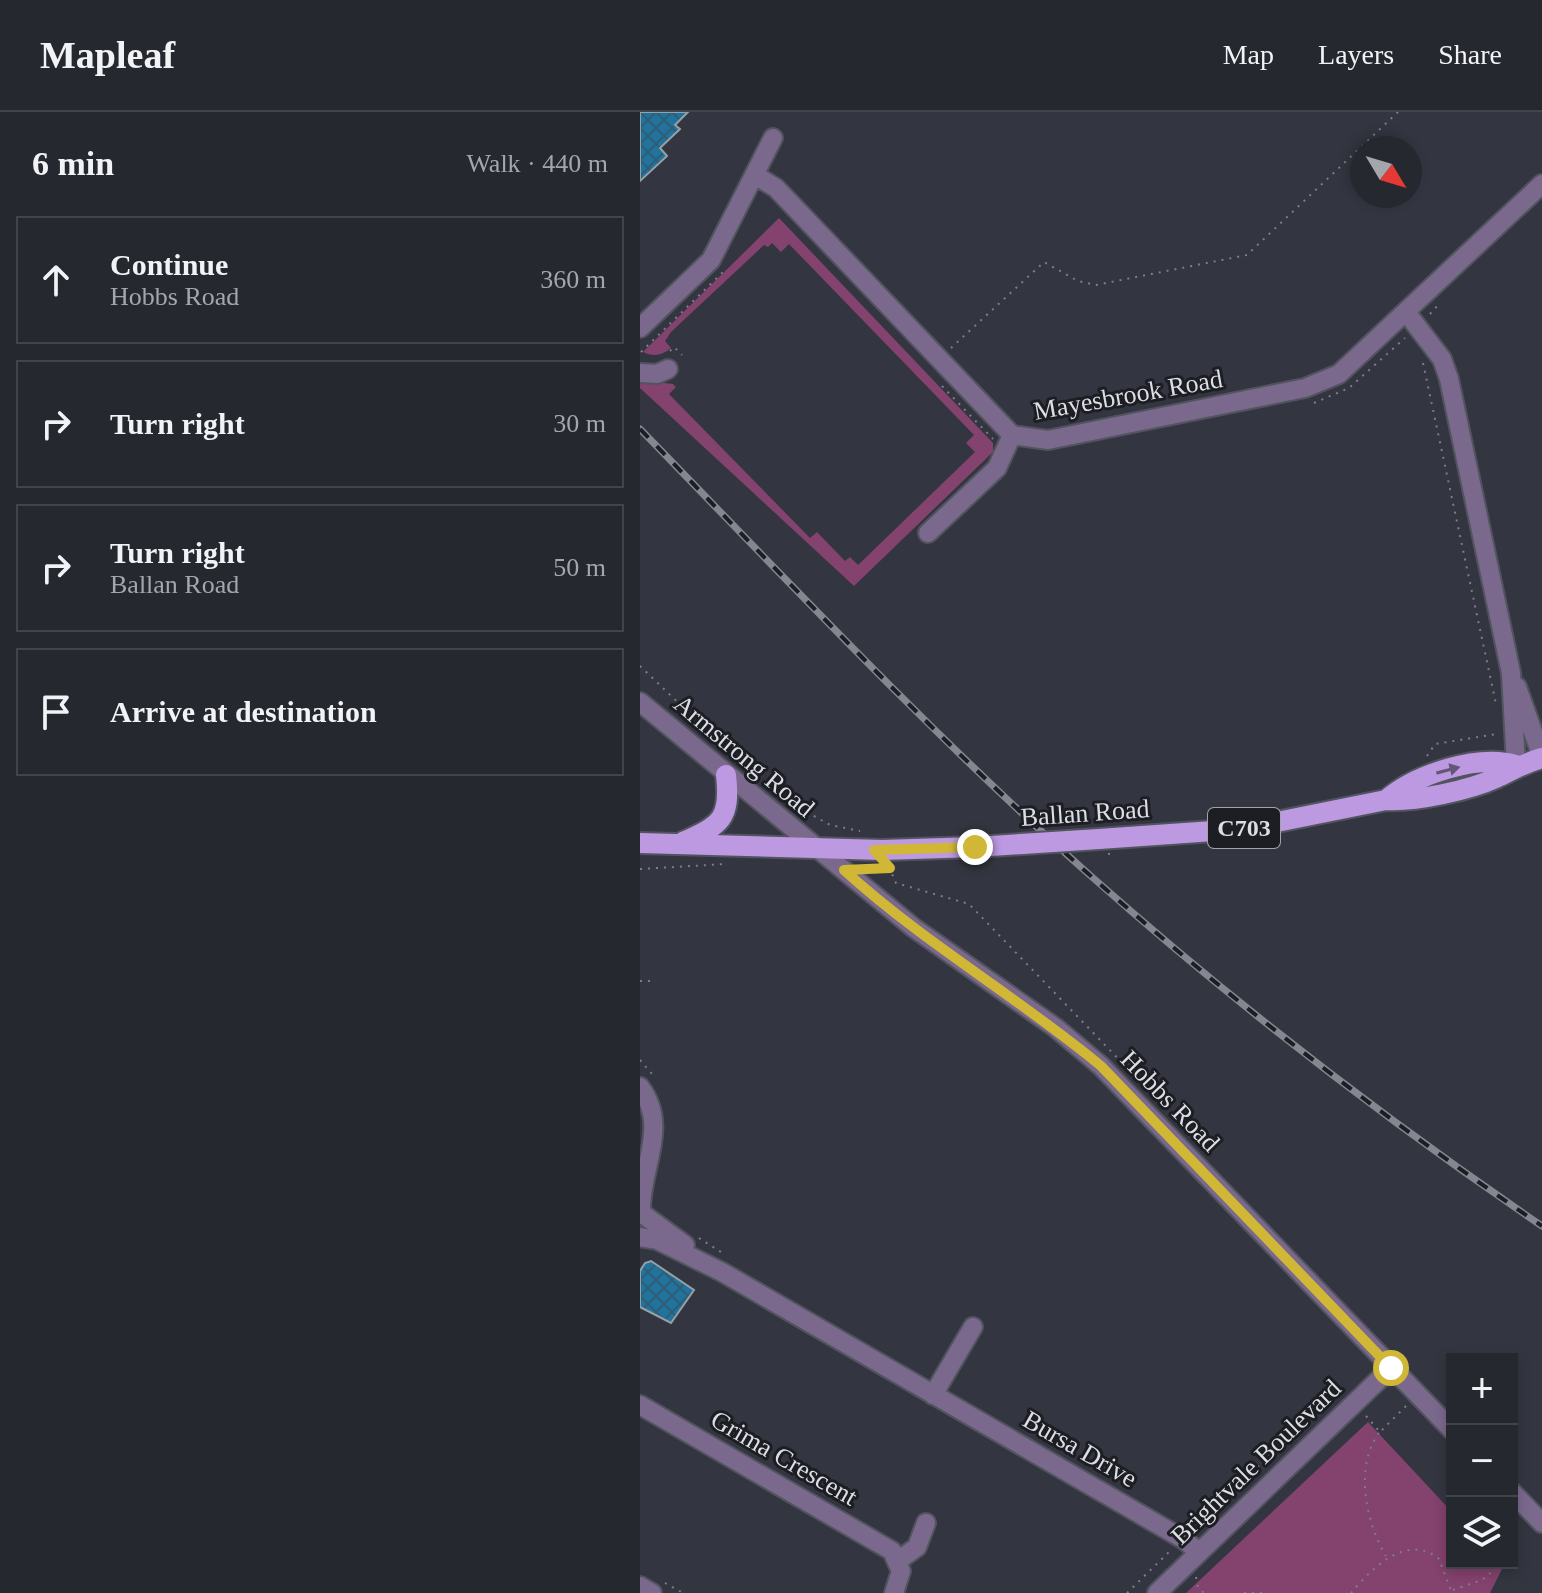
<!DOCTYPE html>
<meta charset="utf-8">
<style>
body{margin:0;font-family:Georgia,serif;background:#32343c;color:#f1f3f6}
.controls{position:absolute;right:24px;bottom:24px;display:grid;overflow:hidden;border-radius:0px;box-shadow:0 4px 12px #0003}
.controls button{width:72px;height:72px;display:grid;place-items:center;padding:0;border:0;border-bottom:2px solid #42444c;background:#262830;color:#f1f3f6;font:40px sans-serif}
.compass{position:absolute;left:710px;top:24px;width:72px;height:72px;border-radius:50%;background:#262830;box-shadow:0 4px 12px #0003;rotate:128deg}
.stop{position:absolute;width:24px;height:24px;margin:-18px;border:6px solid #d1b736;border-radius:50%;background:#fff}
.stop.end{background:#d1b736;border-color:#fff;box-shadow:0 2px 8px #0008}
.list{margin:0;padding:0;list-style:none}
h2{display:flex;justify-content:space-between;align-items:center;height:104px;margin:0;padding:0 32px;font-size:34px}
h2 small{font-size:26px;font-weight:400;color:#a4a6ab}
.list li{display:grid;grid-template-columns:52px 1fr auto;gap:24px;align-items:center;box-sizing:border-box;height:128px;margin:0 16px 16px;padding:0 16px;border:2px solid #42444c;border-radius:0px}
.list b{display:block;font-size:30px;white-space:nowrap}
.list p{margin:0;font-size:26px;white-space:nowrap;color:#a4a6ab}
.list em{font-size:26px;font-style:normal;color:#a4a6ab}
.icon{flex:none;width:44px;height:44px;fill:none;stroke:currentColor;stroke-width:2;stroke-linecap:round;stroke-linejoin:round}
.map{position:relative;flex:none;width:902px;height:1481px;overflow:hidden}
header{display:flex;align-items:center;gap:48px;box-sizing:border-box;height:112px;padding:0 40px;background:#262830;border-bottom:2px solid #42444c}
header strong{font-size:38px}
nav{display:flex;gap:44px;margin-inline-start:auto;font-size:28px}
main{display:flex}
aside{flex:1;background:#262830}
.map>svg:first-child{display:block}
.green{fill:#84426e}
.building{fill:url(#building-cross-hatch);stroke:#95a1a9;stroke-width:2}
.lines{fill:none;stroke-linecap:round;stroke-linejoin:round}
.minor-casing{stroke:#51545e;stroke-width:22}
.major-casing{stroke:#51545e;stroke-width:24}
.path{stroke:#7c7f88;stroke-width:2;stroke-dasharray:2 6;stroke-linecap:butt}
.minor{stroke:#7a698d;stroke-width:18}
.major{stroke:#bd99e2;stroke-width:20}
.rail-casing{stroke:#858790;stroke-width:7}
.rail{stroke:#1d1e23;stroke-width:4;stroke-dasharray:12;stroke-linecap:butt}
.major-bridge-casing{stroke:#51545e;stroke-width:24;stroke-linecap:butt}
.path-bridge{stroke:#7c7f88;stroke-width:2;stroke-dasharray:2 6;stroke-linecap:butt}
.major-bridge{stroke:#bd99e2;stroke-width:20}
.oneway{fill:#655579}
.route{stroke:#d1b736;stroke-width:10}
.labels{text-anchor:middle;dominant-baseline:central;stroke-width:6;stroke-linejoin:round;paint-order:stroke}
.shield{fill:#1d1e23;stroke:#a3a4ab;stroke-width:2}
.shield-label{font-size:24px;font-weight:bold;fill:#dcdee5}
.street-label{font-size:26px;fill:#dcdee5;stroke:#1d1e23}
</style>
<header>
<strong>Mapleaf</strong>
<nav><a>Map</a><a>Layers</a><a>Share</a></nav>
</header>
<main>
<aside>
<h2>6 min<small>Walk · 440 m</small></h2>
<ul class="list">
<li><svg class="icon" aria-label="ahead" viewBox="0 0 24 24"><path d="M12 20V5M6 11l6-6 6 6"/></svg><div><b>Continue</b><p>Hobbs Road</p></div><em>360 m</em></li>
<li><svg class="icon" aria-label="right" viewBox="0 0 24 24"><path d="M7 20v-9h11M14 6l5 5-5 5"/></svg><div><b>Turn right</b></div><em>30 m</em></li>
<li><svg class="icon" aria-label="right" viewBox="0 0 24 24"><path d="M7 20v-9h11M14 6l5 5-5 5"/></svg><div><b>Turn right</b><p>Ballan Road</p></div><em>50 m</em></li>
<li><svg class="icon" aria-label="arrive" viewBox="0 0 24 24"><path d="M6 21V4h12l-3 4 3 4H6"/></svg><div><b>Arrive at destination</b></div></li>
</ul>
</aside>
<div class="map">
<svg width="902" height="1481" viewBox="0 0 902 1481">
<defs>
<pattern id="building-cross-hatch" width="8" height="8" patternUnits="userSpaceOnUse" patternTransform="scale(2)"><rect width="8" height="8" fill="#21739e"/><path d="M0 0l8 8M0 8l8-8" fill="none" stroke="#305d76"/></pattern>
</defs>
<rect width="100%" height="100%" fill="#333640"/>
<path class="green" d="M139,106L353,331V340L214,474L0,276V268L33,272L36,275L29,282L170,426L177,420L205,449L210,445L218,453L335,340L326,331L334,323L149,132L141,140L132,131L128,135L124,133L31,220L25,229L31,236C22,244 13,245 3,240Z
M728,1310L812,1400V1451H865L850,1481H546Z"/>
<path class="building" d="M0,0H48L35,13L40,17L20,36L27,44L0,69Z
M11,1149L54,1178L31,1211L0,1195V1159L5,1151Z"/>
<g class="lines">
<defs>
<path id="minor" d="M115,63L136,76L372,323L408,328L665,276L699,262L902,72
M766,200L802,247L809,267L871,561L876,653
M0,216L71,148L133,26
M0,261L17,262L28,257
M288,421L357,356L372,323
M877,575L902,645
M0,590L274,816L416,916L461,954L812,1318
M0,975C30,1015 0,1056 1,1099
M4,1103L45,1133
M0,1125L17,1128L82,1160L543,1427L559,1440
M293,1283L333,1215
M0,1293L252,1439L261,1459L254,1481
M872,1380L902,1411
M259,1448L277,1435L286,1411
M0,1474L12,1481
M517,1481L751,1256"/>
<path id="major" d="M746,688C776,662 838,642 876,653
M459,727L602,717L746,688C775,690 830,678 856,666C873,658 884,651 902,646
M43,730C81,713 91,707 86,663
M0,731L242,738L335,735"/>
</defs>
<use href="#minor" class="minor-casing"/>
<use href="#major" class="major-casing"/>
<path class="path" d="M790,202L799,192
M311,236L404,150L438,169L456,173L607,143L758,0
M30,239L34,235L42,243
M1,240L84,159
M783,251L856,592
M302,274L353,327
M674,291L709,276L765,226
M0,554L101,651
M787,644L795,632L857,622
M146,688L190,713L220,719
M249,755L256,771L329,792L517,987
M0,757L86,752
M231,758L248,756
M0,869H10
M0,948L12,962
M59,1126L84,1142
M726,1304L740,1320L766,1294
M739,1321C714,1354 726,1411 746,1444
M554,1416L700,1276L702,1279
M556,1465L558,1475L564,1481
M25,1471L43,1481
M813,1478L842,1468L862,1451
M487,1481L529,1440
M604,1481H623
M711,1481C731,1457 767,1420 799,1447L812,1481"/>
<use href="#minor" class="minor"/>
<use href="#major" class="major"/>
<defs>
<path id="rail" d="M0,317C148,469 293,624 452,765C594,891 745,1007 902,1114"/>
</defs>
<use href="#rail" class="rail-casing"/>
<use href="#rail" class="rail"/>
<defs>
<path id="major-bridge" d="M335,735L459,727"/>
</defs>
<use href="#major-bridge" class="major-bridge-casing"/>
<path class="path-bridge" d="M468,742L476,741"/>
<use href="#major-bridge" class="major-bridge"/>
</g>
<defs><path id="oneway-solid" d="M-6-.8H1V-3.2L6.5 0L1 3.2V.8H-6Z" transform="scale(2)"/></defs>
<use class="oneway" href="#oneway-solid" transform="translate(808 658) rotate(-15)"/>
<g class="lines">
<path class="route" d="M335,735L234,738L250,756L204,758C284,831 378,885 461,954L751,1256"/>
</g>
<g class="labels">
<rect class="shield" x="568" y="696" width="72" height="40" rx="6"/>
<g class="shield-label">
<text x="604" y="716">C703</text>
</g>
<g class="street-label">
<text transform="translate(488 283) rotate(-10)">Mayesbrook Road</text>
<text transform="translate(104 644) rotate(40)">Armstrong Road</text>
<text transform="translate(445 701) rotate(-4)">Ballan Road</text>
<text transform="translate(530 989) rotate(46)">Hobbs Road</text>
<text transform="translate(440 1337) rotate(30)">Bursa Drive</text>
<text transform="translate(144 1346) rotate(30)">Grima Crescent</text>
<text transform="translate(616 1350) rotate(-44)">Brightvale Boulevard</text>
</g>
</g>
</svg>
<div class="controls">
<button>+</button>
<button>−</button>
<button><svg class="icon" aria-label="layers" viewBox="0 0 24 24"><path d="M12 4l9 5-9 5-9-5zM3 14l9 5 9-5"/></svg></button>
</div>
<svg class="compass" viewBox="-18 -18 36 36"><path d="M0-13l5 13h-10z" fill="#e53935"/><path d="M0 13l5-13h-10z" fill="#a4a6ab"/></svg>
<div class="stop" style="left:751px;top:1256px"></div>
<div class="stop end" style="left:335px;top:735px"></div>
</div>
</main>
